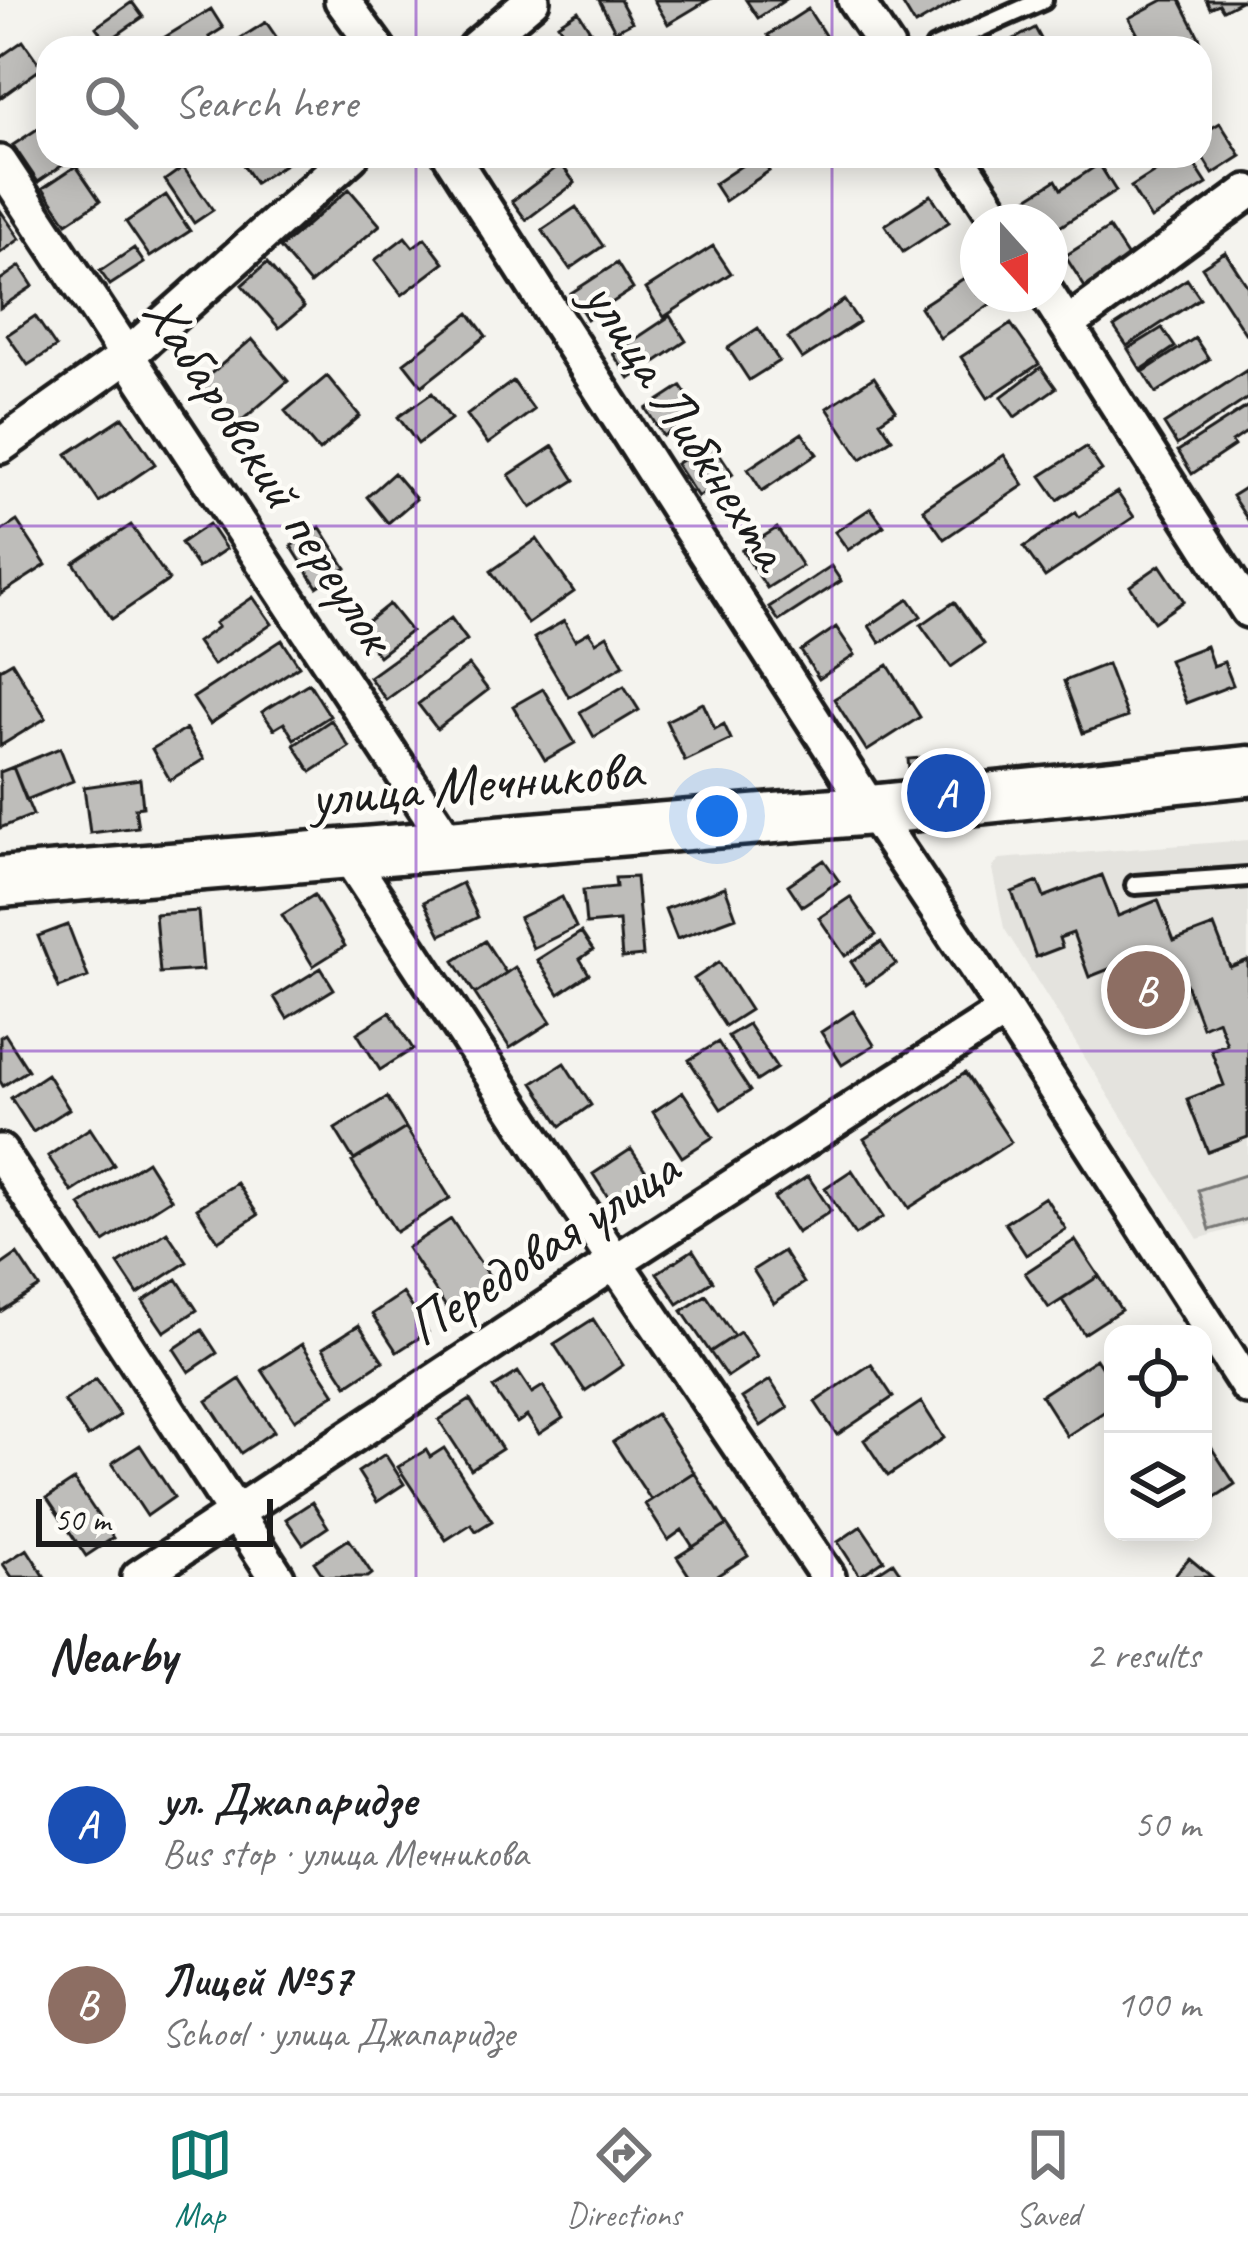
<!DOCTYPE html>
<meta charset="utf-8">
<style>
body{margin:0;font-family:Caveat,sans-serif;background:#f2f2f2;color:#202124}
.controls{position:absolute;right:36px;bottom:36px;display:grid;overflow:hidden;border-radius:24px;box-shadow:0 6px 30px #0003}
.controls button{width:108px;height:108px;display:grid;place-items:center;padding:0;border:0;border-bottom:3px solid #e0e0e0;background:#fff;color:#202124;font:60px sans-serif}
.compass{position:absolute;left:960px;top:204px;width:108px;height:108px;border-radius:50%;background:#fff;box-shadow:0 6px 30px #0003;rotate:159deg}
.scale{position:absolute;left:36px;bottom:30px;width:237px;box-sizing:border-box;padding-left:12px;border:6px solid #1c1c1c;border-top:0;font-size:33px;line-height:42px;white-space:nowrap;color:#1c1c1c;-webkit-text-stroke:9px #fdfcf7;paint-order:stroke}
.you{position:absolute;left:717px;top:816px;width:42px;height:42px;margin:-30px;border:9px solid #fff;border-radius:50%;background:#1a73e8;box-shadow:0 0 0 18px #1a73e833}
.badge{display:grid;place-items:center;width:78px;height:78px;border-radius:50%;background:#0f766e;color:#fff;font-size:39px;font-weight:700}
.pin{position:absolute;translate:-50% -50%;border:6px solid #fff;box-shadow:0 3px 12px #0006}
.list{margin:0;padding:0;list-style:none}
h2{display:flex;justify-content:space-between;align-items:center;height:156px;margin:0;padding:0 48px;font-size:51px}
h2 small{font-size:39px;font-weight:400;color:#757577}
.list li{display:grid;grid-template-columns:78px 1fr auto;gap:36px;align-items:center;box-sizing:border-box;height:180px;padding:0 48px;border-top:3px solid #e0e0e0}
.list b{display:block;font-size:45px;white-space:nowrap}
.list p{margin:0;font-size:39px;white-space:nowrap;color:#757577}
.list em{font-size:39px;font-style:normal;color:#757577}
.icon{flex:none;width:66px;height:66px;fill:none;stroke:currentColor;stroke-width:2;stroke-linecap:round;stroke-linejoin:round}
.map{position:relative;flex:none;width:1248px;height:1577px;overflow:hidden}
.search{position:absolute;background:#fff;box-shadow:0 6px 30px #0003;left:36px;right:36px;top:36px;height:132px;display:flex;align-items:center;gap:30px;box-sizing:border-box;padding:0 42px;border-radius:36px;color:#757577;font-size:45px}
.sheet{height:516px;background:#fff}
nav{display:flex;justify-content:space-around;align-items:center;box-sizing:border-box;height:168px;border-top:3px solid #e0e0e0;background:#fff;font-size:33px;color:#757577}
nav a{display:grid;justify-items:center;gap:6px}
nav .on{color:#0f766e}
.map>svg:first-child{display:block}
.built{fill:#e4e3de}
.green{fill:#d4d3cf;stroke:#787876;stroke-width:3}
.building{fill:#bebdba;stroke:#1c1c1c;stroke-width:3}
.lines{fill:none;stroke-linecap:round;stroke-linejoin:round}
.service-casing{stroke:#1c1c1c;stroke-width:26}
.minor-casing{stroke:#1c1c1c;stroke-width:42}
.secondary-casing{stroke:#1c1c1c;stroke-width:57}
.service{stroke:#fdfcf7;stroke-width:16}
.minor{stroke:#fdfcf7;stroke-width:33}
.secondary{stroke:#fdfcf7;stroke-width:48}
.grid{fill:none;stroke:#7b2cbf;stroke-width:3;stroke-opacity:0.55}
.labels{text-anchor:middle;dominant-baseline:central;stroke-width:9;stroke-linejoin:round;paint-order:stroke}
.street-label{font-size:57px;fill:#1c1c1c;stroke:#fdfcf7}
</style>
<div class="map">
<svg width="1248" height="1577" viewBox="0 0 1248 1577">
<rect width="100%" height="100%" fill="#f4f3ee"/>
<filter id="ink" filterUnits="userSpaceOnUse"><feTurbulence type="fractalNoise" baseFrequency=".00833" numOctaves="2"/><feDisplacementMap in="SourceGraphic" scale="24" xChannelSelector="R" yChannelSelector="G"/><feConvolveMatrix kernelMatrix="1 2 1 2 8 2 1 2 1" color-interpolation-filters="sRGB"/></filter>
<g filter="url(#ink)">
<path class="built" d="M1248,840V1224L1198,1239L1004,928L992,869L999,859Z"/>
<path class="green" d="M1248,1174V1219L1210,1230L1198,1190Z"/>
<path class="building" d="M599,0H620L632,22L615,31Z
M654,0H708L668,24Z
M746,0H785L758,18Z
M900,0H958L915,25Z
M1163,0H1180L1200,39L1183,48H1145L1129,18Z
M1206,0H1243L1223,10L1219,4L1210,8Z
M132,2L143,17L107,42L96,27Z
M211,9L223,28L209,37L213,43L205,48H147Z
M808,9L830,43L822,48H777L768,35Z
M578,11L601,48H573L558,24Z
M266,22L277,38L262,48H225Z
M1035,28L1046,48H997Z
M23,41L42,68L0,98V57Z
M48,122V156H76L38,182L13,145Z
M1220,123L1241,156L1213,174L1200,153V135Z
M237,156H286L290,161L255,183Z
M756,156H759L769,171L725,201L714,184Z
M1180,156H1189L1207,184L1151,219L1131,187Z
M561,164L575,183L526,220L512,201Z
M1099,164L1116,191L1050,233V222H1040L1026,199L1056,180L1061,189Z
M76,166L100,201L67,223L43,188Z
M183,167L213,210L194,223L165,180Z
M349,189L380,225L310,284L280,248Z
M166,195L190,231L150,257L126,222Z
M931,195L949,222L903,252L885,225Z
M576,207L603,246L570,269L542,230Z
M0,210L20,239L0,253Z
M1109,228L1132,263L1088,292L1065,256Z
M405,237L413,247L425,238L444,263L402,295L375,260Z
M713,246L731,273L664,317L646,289Z
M134,248L144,263L110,285L100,271Z
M1225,252L1248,287V331L1245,333L1202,267Z
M267,263L304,307L279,328L242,285Z
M617,263L633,289L587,319L571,293Z
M20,266L33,286L0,308V280Z
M978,269V294H995L998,299L940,338L920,307Z
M1187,279L1200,298L1127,346L1114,327Z
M844,300L859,322L802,359L788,338Z
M469,313L486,336L422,386L404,363Z
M35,316L56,347L28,365L7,335Z
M670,316L686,341L630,379L613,354Z
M1011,324L1039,364L988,398L961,357Z
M758,328L779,361L749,380L728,348Z
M1162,328L1175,347L1141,370L1128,349Z
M1195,338L1209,359L1156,393L1143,372Z
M252,339L288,381L232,429L196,386Z
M1041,367L1056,388L1015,417L1001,397Z
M1247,370L1248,398L1177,445L1164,424Z
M327,376L360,416L319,451L285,411Z
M874,377L896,410L880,421L892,439L861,459L827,408Z
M513,381L534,410L488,444L467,415Z
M681,386L699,413L663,436L646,409Z
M432,393L451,419L418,444L398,417Z
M1248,406V431L1232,442L1234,446L1192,474L1178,451Z
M123,417L155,464L99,502L67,454Z
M802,433L817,454L762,491L748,469Z
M711,441L733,474L698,497L676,464Z
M553,446L575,480L531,508L509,475Z
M1086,447L1102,470L1058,500L1041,476Z
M1004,455L1024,485L944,539L923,509Z
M394,473L416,499L388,523L367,497Z
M1248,486V520L1232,496Z
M1117,492L1134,517L1045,577L1024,547L1076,512L1079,517Z
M871,508L884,526L848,550L835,532Z
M17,521L46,565L1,594L0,532Z
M209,524L226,549L198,568L181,543Z
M131,525L169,580L112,619L74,563Z
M320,527L346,568L317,587L291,546Z
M777,528L802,566L767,588L742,550Z
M537,539L574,592L528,624L491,571Z
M1160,565L1184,601L1154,622L1130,586Z
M831,566L841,581L779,621L769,607Z
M253,597L272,624L213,665L197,642L218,627L215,623Z
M909,599L921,616L880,643L869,626Z
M954,602L984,644L951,667L921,625Z
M389,604L411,631L379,656L358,629Z
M451,618L467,640L386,700L369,677Z
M564,621L575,640L589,632L596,642L607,635L624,665L569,697L534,638Z
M836,627L855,655L819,679L801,651Z
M282,640L299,666L210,724L193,698Z
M1206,646L1213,666L1224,662L1233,685L1186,703L1169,660Z
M12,662L46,718L0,746V669Z
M1107,664L1127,717L1083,733L1064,681Z
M469,665L488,690L437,729L418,704Z
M888,665L920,717L867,751L834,699Z
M309,683L330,716L294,739L284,723L274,729L262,712Z
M624,686L639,710L594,737L580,712Z
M543,689L575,743L545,760L513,706Z
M703,703L715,729L724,724L731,739L685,761L666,721Z
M331,720L349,747L311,772L294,745Z
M186,729L204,759L170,780L152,749Z
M60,748L73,781L26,800L13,767Z
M945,756L947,779L910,782L908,759Z
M13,767L33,815L0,828V772Z
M140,779L143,807L135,808L138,827L90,833L84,787Z
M824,860L839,881L802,906L788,885Z
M1102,875L1118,916L1158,900L1174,941L1214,926L1230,967L1248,960V1137L1208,1152L1187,1099L1224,1085L1211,1050L1227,1044L1218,1020L1202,1027L1186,984L1175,988L1176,991L1146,1002L1129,957L1120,961L1122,964L1089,977L1073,933L1059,938L1062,947L1036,957L1012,892L1038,882L1044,897Z
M636,877L643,956L622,958L619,921L586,924L583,890L616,887L615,878Z
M462,883L478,917L441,935L424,902Z
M725,887L736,917L677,939L665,909Z
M314,895L345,946L313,966L282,915Z
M562,897L576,927L533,948L519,918Z
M850,897L876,935L845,956L819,918Z
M198,911L203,970L160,973L155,914Z
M68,925L88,977L59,988L38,936Z
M581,932L593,950L580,959L589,974L559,994L537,960Z
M485,941L506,973L475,994L454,961Z
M881,942L896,964L866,985L851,962Z
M719,962L750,1010L725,1026L694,979Z
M515,967L551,1022L510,1048L475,994Z
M321,968L334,989L287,1018L274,997Z
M853,1011L874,1045L842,1065L821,1032Z
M390,1012L413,1049L380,1070L357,1033Z
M748,1024L777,1068L757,1081L728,1036Z
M5,1034L28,1070L3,1086L0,1081V1037Z
M718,1042L750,1091L721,1109L689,1060Z
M564,1063L591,1105L561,1126L533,1083Z
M965,1073L1011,1142L909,1208L864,1139Z
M47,1074L69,1109L33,1132L11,1098Z
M683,1092L713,1137L682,1157L653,1112Z
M387,1097L406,1128L354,1160L335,1129Z
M90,1128L114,1165L72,1192L48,1156Z
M406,1128L450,1198L396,1232L352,1162Z
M631,1149L654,1183L615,1208L593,1174Z
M147,1161L171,1199L104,1242L80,1205Z
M852,1170L883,1217L855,1235L825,1188Z
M808,1176L831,1211L797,1233L774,1198Z
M237,1183L258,1215L218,1241L197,1208Z
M1045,1197L1066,1229L1026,1255L1005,1223Z
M451,1219L496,1286L452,1316L407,1248Z
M167,1232L187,1262L138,1294L118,1264Z
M1075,1240L1099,1276L1049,1308L1025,1273Z
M693,1250L713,1281L678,1304L657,1273Z
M783,1251L804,1283L774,1303L753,1270Z
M17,1254L39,1287L0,1312V1266Z
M1099,1276L1121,1310L1084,1334L1062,1300Z
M177,1279L197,1310L164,1332L143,1301Z
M403,1293L428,1332L397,1352L372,1314Z
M706,1295L734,1336L710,1352L682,1311Z
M593,1319L623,1365L585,1391L554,1344Z
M359,1325L383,1361L347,1385L323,1348Z
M202,1330L217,1353L189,1372L174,1349Z
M740,1332L757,1357L727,1377L710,1352Z
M302,1344L335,1394L295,1420L262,1370Z
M1096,1359L1113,1385V1406L1067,1436L1041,1395Z
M871,1364L893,1397L837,1435L815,1402Z
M518,1372L532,1393L543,1386L563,1418L539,1434L527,1416L517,1423L493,1388Z
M96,1379L120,1415L88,1437L64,1401Z
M240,1379L274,1431L241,1453L207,1401Z
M770,1380L788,1408L761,1426L742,1398Z
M470,1400L502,1449L471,1469L439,1420Z
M921,1402L944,1438L888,1476L864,1440Z
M656,1414L694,1472L651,1500L613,1442Z
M140,1445L174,1497L147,1516L112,1463Z
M1211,1447L1235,1484L1203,1505V1452Z
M444,1448L492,1521L476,1531L471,1524L446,1540L398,1467L426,1450L430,1457Z
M385,1454L404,1484L377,1502L358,1472Z
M694,1472L727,1525L693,1547L682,1530L668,1540L645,1504Z
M74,1480L113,1538L86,1556L47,1498Z
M312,1502L328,1527L303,1544L286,1519Z
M727,1525L748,1556L715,1577H690L677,1557Z
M861,1526L884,1560L860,1576L838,1542Z
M349,1539L372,1574L368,1577H324L314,1562Z
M27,1549L45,1577H12L3,1564Z
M1189,1558L1212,1577H1173Z
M893,1562L903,1577H870Z"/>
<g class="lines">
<defs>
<path id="service" d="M935,48L1043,0
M1135,885L1248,877"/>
<path id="minor" d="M342,0L377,48
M855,0L887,48
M475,48L532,0
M451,156L871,810L1005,1011L1248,1387
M957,156L1000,222
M0,163L449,843
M1047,294L1248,610
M1067,325L1248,192
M0,446L128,355L351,156
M347,854L615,1262L828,1577
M0,1152L277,1577
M139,1577L615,1262L1005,1011"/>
<path id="secondary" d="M0,882L871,810L1248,771"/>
</defs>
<use href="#service" class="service-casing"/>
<use href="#minor" class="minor-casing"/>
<use href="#secondary" class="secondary-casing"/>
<use href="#service" class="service"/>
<use href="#minor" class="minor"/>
<use href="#secondary" class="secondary"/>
</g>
</g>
<path class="grid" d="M416,0V48M832,0V48M416,156V1577M832,156V1577M0,526H1248M0,1051H1248"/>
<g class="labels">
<g class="street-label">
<text transform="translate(687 424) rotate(57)">улица Либкнехта</text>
<text transform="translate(270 473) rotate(57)">Хабаровский переулок</text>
<text transform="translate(476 783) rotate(-5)">улица Мечникова</text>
<text transform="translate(542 1247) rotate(-33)">Передовая улица</text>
</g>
</g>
</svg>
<div class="controls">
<button><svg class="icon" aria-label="locate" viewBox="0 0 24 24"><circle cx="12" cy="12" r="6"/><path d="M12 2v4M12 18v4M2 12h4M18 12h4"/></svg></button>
<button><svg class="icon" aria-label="layers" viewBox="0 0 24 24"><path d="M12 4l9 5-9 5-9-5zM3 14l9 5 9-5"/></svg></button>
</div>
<svg class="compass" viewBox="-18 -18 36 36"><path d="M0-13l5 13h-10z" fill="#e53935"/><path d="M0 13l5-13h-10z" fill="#757577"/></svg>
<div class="scale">50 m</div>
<div class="you"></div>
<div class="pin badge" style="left:946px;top:793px;background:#1a4fb4">A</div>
<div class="pin badge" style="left:1146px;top:990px;background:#8d6e63">B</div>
<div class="search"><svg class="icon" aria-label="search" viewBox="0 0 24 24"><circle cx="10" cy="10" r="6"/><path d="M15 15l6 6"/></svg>Search here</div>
</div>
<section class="sheet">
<h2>Nearby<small>2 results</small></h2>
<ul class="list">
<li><span class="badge" style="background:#1a4fb4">A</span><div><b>ул. Джапаридзе</b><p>Bus stop · улица Мечникова</p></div><em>50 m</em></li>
<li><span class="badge" style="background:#8d6e63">B</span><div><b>Лицей №57</b><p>School · улица Джапаридзе</p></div><em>100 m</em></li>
</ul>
</section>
<nav>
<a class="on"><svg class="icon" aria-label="map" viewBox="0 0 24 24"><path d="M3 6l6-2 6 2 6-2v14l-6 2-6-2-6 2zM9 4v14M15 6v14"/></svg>Map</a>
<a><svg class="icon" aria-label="directions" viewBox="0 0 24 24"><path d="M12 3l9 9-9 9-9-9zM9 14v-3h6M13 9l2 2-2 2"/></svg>Directions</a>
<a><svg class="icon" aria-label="saved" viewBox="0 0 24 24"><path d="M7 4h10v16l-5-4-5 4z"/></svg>Saved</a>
</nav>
